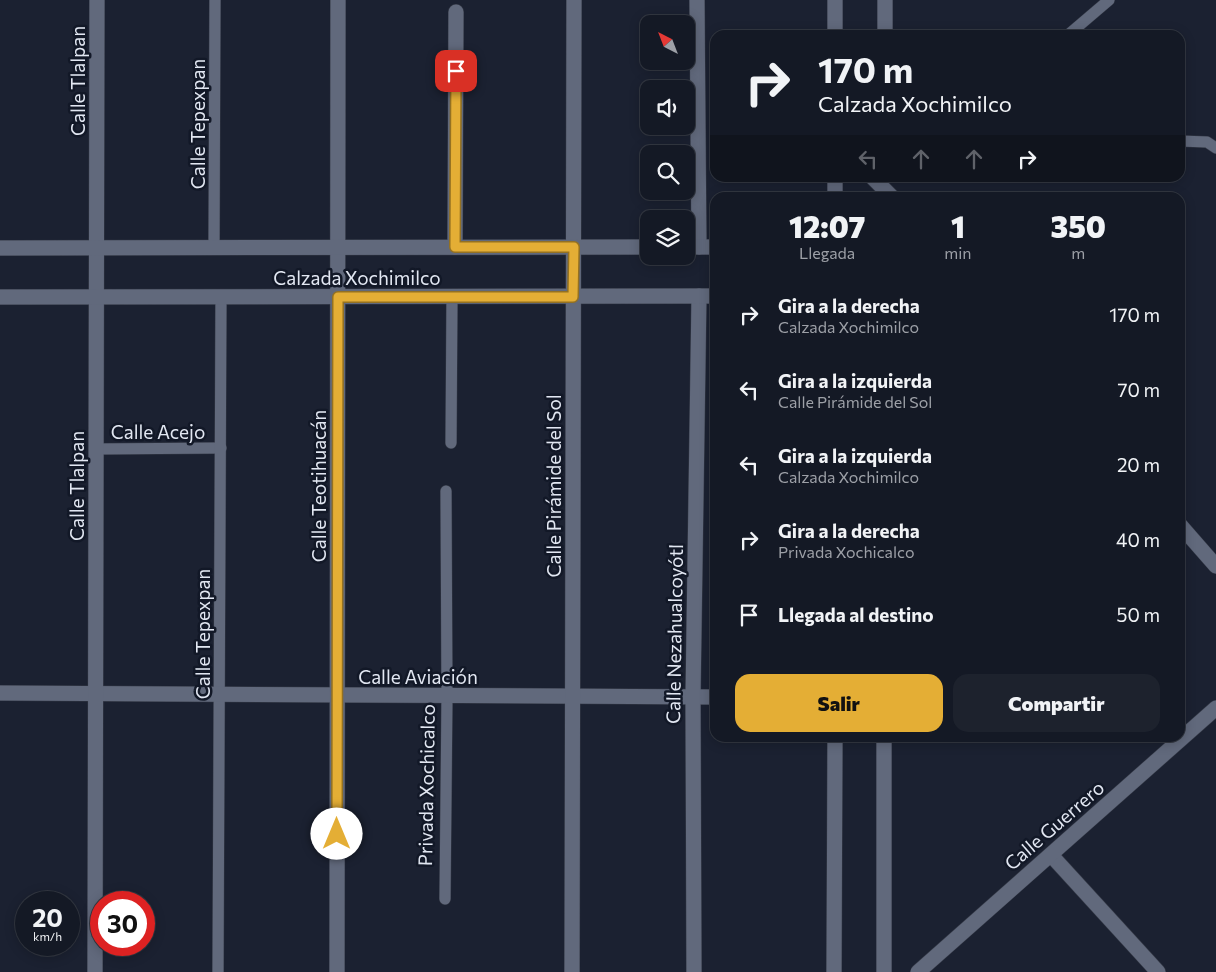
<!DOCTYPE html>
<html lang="es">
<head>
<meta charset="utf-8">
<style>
  :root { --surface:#141925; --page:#1d222d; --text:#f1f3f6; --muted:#9da0a7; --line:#333842; --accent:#e4ae35 }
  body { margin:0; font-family:Commissioner,sans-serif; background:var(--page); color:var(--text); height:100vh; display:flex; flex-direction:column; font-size:19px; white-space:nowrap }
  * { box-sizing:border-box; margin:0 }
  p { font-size:16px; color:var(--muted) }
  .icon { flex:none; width:28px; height:28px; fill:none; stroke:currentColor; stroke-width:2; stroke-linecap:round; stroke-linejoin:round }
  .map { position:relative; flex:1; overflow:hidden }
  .drawer { position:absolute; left:710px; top:192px; width:475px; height:550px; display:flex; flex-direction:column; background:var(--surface); border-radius:15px; box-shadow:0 2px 12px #0003,0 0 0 1px var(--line) }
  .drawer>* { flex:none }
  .hud { position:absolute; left:710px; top:30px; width:475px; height:152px; border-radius:15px; box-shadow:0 2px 12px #0003,0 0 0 1px var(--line); background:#141925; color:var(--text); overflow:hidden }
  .needle { width:32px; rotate:318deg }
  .buttons { position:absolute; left:640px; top:15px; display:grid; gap:10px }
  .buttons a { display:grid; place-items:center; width:55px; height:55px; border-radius:10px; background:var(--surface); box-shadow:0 2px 12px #0003,0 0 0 1px var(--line); font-size:25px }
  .speed { position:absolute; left:15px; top:891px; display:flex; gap:10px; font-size:25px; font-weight:700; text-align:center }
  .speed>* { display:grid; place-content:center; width:65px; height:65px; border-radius:50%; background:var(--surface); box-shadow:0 2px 12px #0003,0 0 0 1px var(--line); line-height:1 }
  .speed small { font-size:12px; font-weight:400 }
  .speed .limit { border:8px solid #d22; background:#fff; color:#111 }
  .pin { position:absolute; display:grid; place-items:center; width:42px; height:42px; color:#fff; margin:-21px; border-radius:10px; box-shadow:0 2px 8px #0006 }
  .me { position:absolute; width:55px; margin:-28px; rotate:0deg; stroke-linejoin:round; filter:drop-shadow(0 0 4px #0008) }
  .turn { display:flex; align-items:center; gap:18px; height:105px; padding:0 25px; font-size:22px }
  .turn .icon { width:65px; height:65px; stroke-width:2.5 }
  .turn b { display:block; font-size:35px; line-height:42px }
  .lanes { display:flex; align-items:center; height:48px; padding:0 25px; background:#0003; justify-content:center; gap:25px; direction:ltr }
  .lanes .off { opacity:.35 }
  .eta { display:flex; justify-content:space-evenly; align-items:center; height:85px; text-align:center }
  .eta b { font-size:30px; font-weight:800; line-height:35px }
  .primary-button { display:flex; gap:10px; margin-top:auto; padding:10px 25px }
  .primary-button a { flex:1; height:58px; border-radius:15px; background:var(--accent); color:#111; font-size:20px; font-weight:800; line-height:58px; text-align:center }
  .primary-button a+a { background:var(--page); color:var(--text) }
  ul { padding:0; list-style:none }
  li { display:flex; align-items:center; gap:15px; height:75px; padding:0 25px }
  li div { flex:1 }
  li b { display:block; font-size:19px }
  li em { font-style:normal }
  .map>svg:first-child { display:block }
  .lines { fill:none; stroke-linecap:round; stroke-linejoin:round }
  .lane-casing { stroke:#363b48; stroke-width:12 }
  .street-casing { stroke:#363b48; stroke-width:16 }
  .secondary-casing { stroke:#363b48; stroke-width:16 }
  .lane { stroke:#61697c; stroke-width:11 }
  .street { stroke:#61697c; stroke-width:15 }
  .secondary { stroke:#61697c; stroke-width:15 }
  .route-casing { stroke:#947122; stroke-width:12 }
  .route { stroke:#e4ae35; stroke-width:9 }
  .labels { text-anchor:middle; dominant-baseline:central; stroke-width:5; stroke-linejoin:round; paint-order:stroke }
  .street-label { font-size:19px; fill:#e2e7f2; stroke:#121827 }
</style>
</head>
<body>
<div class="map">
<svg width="1216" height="972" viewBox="0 0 1216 972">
  <rect width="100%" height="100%" fill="#1b2131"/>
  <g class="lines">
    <defs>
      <g id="lane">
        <path d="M1068,35L1109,0"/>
        <path d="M1180,141L1207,142L1216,148"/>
        <path d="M214,248L215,0"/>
        <path d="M451,443L452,297"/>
        <path d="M96,449L221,448"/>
        <path d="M445,899L447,696L446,491"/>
        <path d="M218,972L221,297"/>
      </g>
      <g id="street">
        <path d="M697,0L699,247"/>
        <path d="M455,247L456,12"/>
        <path d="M0,693L715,697"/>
        <path d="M1051,855L1158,972"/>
        <path d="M95,972L97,0"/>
        <path d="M337,972L338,0"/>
        <path d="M572,972L574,0"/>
        <path d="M694,972L693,697L699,296"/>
        <path d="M918,972L1216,708"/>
      </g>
      <g id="secondary">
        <path d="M885,0V35"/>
        <path d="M835,35V0"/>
        <path d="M873,178L893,198"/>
        <path d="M835,198V178"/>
        <path d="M686,247H715"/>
        <path d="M0,248L649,247"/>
        <path d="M0,297L715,296"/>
        <path d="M1180,525L1216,566"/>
        <path d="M884,738V972"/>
        <path d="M834,972L835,738"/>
      </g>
    </defs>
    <use href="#lane" class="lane-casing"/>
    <use href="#street" class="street-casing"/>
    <use href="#secondary" class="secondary-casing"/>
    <use href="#lane" class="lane"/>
    <use href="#street" class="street"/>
    <use href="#secondary" class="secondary"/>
  </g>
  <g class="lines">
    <defs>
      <path id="route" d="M337,834L338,297H573L574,247H455L456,71"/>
    </defs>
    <use href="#route" class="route-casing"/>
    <use href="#route" class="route"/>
  </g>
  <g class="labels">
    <g class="street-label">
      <text transform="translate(77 81) rotate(-90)">Calle Tlalpan</text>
      <text transform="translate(197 124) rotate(-90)">Calle Tepexpan</text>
      <text x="357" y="277">Calzada Xochimilco</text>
      <text x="158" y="431">Calle Acejo</text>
      <text transform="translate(76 486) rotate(-90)">Calle Tlalpan</text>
      <text transform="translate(318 486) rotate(-90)">Calle Teotihuacán</text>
      <text transform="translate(553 486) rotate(-90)">Calle Pirámide del Sol</text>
      <text transform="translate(202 634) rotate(-90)">Calle Tepexpan</text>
      <text transform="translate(674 634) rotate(-89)">Calle Nezahualcoyótl</text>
      <text x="418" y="676">Calle Aviación</text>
      <text transform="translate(426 785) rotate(-89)">Privada Xochicalco</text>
      <text transform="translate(1054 825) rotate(-41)">Calle Guerrero</text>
    </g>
  </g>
</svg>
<div class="buttons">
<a><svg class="needle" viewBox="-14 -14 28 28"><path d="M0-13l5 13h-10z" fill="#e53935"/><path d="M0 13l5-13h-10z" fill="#9da0a7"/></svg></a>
<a><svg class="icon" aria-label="sound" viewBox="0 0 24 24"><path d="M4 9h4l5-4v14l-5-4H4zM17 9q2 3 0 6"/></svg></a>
<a><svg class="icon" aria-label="search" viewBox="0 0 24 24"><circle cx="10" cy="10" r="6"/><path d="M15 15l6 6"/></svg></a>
<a><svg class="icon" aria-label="layers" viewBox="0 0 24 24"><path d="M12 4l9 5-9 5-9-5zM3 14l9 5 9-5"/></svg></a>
</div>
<div class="speed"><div>20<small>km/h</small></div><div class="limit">30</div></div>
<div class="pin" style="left:456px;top:71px;background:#d93025"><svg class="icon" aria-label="arrive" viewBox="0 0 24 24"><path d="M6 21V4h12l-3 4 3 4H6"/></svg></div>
<svg class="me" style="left:337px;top:834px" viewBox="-20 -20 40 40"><circle r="19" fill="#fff"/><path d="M0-13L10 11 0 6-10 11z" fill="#e4ae35"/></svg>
<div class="hud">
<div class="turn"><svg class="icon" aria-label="right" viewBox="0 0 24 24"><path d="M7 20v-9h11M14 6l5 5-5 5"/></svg><div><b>170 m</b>Calzada Xochimilco</div></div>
<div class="lanes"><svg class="icon off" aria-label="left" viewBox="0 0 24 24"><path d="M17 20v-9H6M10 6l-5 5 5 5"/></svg><svg class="icon off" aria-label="ahead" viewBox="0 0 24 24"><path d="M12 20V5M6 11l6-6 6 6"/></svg><svg class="icon off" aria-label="ahead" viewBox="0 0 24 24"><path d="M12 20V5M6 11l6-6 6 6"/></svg><svg class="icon" aria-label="right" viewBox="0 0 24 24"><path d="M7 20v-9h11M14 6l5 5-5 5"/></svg></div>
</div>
<section class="drawer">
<div class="eta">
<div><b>12:07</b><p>Llegada</p></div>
<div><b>1</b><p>min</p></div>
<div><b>350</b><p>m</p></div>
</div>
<ul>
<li><svg class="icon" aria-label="right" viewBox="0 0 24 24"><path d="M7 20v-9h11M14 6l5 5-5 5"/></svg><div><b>Gira a la derecha</b><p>Calzada Xochimilco</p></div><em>170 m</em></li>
<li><svg class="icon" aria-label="left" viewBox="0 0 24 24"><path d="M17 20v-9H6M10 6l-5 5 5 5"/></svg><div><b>Gira a la izquierda</b><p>Calle Pirámide del Sol</p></div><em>70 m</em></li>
<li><svg class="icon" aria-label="left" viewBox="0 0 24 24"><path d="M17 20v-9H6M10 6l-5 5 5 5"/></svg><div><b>Gira a la izquierda</b><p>Calzada Xochimilco</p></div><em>20 m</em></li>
<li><svg class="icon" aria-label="right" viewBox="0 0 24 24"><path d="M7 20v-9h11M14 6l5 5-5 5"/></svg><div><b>Gira a la derecha</b><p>Privada Xochicalco</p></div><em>40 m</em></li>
<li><svg class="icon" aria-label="arrive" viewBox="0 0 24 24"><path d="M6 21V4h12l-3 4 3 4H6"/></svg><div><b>Llegada al destino</b></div><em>50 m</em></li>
</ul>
<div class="primary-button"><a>Salir</a><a>Compartir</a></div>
</section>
</div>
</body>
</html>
